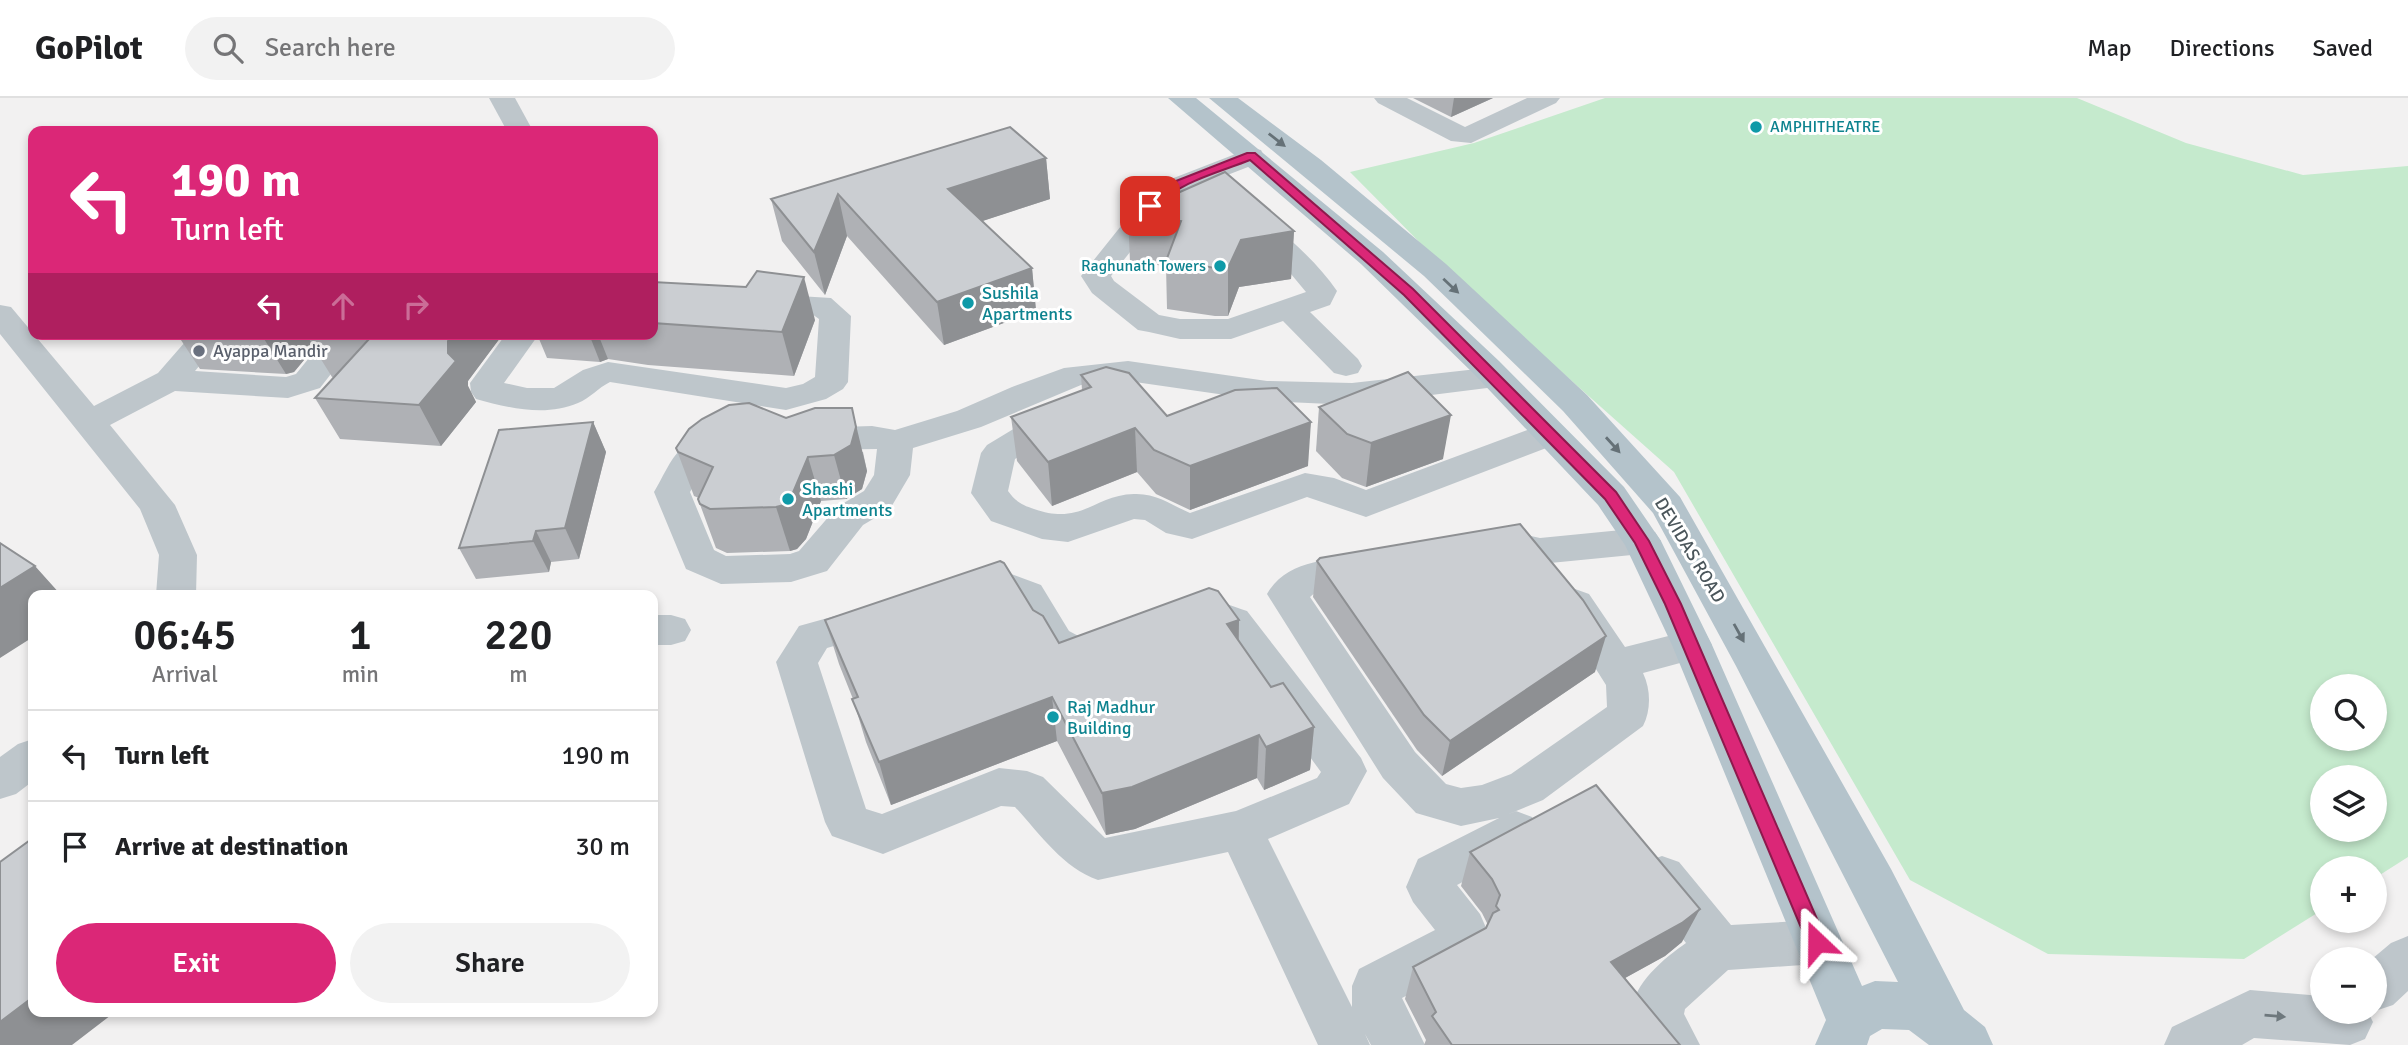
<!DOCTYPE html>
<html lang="en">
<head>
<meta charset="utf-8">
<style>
  :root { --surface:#fff; --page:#f2f2f2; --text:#202124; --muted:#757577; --line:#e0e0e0; --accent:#db2777 }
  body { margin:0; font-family:Signika,sans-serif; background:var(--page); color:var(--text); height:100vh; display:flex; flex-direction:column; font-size:26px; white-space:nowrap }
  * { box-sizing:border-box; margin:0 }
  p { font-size:23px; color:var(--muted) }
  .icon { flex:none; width:38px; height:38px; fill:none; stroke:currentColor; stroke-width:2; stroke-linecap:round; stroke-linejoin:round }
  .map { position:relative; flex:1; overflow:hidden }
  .drawer { position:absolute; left:28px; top:492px; width:630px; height:427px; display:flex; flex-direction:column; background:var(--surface); border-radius:14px; box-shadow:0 4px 10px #0003 }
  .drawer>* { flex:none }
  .guide { position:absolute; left:28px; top:28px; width:630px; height:214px; border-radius:14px; box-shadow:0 4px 10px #0003; background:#db2777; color:#fff; overflow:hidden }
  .tools { position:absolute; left:2310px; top:576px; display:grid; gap:14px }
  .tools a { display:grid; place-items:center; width:77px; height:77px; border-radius:50%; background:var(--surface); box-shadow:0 4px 10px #0003; font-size:35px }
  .pin { position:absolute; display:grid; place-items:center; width:60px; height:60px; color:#fff; margin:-30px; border-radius:14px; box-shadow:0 4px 10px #0006 }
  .me { position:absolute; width:77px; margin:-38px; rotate:337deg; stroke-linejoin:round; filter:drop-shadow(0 0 5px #0008) }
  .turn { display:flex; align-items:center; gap:24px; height:147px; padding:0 28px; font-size:32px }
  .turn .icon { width:91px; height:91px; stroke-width:2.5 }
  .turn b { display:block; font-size:49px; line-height:60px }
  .lanes { display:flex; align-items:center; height:66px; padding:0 28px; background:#0003; justify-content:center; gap:35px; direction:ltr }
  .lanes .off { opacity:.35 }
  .eta { display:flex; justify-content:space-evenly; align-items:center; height:119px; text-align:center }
  .eta b { font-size:42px; font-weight:600; line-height:49px }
  .button { display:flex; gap:14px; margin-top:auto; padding:14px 28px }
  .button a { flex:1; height:80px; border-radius:42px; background:var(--accent); color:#fff; font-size:28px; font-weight:600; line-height:80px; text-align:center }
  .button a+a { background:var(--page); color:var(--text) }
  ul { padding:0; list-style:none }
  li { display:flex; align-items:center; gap:21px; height:91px; padding:0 28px; border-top:2px solid var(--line) }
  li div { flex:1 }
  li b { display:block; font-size:26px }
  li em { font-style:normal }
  header { display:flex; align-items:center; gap:42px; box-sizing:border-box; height:98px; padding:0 35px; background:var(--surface); border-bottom:2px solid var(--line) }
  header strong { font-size:33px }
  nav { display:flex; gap:38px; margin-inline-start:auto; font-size:24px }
  .search { width:490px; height:63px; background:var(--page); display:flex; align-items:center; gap:18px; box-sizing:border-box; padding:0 24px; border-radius:38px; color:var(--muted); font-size:26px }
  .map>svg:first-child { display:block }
  .green { fill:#c5eacd; fill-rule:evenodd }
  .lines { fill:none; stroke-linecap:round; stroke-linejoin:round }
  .minor { fill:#bec6cb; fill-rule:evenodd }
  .major { fill:#b4c3cb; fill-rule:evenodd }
  .wall { fill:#afb1b5 }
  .shaded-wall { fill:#8e9093 }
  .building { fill:#cbced2; stroke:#8e9093; stroke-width:2 }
  .oneway { fill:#657177 }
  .oneway2 { fill:#6e787d }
  .route { fill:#db2777; stroke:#8e194d; stroke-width:2 }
  .culture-dot { fill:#0f9aa8; stroke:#fff; stroke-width:2.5 }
  .worship-dot { fill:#6b7280; stroke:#fff; stroke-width:2.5 }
  .labels { text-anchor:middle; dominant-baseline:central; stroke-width:6; stroke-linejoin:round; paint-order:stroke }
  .far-culture-label { font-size:16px; fill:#0d838f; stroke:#fff; text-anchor:start }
  .culture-label { font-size:18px; fill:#0d838f; stroke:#fff; text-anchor:start }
  .worship-label { font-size:18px; fill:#5b616d; stroke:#fff; text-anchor:start }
  .street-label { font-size:18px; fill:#4b565b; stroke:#fff }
</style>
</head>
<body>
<header>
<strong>GoPilot</strong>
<div class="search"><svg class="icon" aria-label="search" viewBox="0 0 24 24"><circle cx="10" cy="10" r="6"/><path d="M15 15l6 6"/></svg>Search here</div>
<nav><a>Map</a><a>Directions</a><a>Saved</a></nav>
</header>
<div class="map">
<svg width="2408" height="947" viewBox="0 0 2408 947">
  <rect width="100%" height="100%" fill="#f2f1f1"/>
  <path class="green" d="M1605,0H2077L2186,45L2303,77L2408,68V759L2375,780V770H2322V812L2244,861L2048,856L1910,782L1674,374L1446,171L1350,74L1474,45ZM2322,588H2375V640H2322ZM2322,679H2375V732H2322Z"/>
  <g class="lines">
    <g class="minor">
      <path d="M489,0H515L533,33H507Z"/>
      <path d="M1374,0H1407L1465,29L1527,0H1560L1556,5L1471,45L1451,43L1378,5Z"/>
      <path d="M1251,50L1261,52L1264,58L1261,64L1217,81C1257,116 1307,149 1337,193L1330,207L1310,214L1358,261L1362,268L1358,275L1346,278L1334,275L1283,223L1231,241H1180L1149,234L1138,232L1092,195L1081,178L1153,88ZM1194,90L1291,176L1306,194L1228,221H1180L1159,217L1114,183L1111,178L1173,100Z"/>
      <path d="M653,189L831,200L851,218L848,284L843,291L826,301L786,312L610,284C598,290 590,300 578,305C546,319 508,310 476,301L471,294L470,285L506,236H539L504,285L527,290H554L583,272L608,264L786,290L803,286L815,279L819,221L812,216L653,207Z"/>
      <path d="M0,207L11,209L94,308L158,275L192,236H226L195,273L286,279L296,276L326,239L324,236H356L359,240L320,290L288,300L175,293L110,327L175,407L197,457L196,497H156L159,457L140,411L0,236Z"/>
      <path d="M1128,263L1267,283L1352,285L1495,269L1507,272L1512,279L1507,286L1495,289L1352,307L1267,303L1128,283L1081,287L981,329L913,350L910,377L890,411L863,427L827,473L791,484L721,486L686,471L654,394C662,381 670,361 681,351C696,339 720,329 738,334L743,342L738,350L706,368L690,394L714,452L726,458L790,456L799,453L837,409L864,393L874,377L877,351L809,352L797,349L792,341L797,333L809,330L872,328L895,332L957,313L1012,289L1064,270Z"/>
      <path d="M1060,307L1072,310L1077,318L1072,326L1015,361L1008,393C1016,404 1022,407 1034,411C1082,428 1094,397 1134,396C1157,395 1171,407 1190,415L1305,375L1334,380L1366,392L1538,328L1550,325L1562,328L1567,336L1562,344L1366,419L1307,399L1192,441L1166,435L1145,422L1134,421L1068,444L1042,441L991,423L971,395L981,355L987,347L1048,310Z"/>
      <path d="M1642,430L1655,434L1661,443L1655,452L1642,456L1540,466L1513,460L1491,463L1478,459L1472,450L1478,441L1513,434L1540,440Z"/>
      <path d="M1366,456L1380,460L1385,470L1380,480L1318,492L1310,499L1415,654L1446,686L1461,690L1482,687L1511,676L1607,609L1606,587L1555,506L1561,496L1575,491L1589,496L1625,549L1692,532L1706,536L1712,547L1706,558L1643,575C1651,592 1651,612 1643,628L1543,702L1504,718L1516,713L1532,719L1539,733L1532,747L1457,787L1480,816L1487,832L1475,861L1402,900L1425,947H1371L1365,936L1370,947H1318L1228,754L1098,782C1063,770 1040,736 1015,709L1001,708L883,756L832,738L825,724L776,564L799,528L878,506L892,511L898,521L892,531L827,550L818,565L866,711L882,716L999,670L1027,673L1043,679L1105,740L1236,713L1317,680L1321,674L1219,535C1205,530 1194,533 1180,528L1174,518C1191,488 1222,505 1247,513L1361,660L1367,673L1349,706L1268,741L1352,909V888L1359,871L1435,832L1413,804L1406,789L1418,761L1499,720L1461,728L1416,715L1383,680L1267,496C1287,461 1331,462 1366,456Z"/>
      <path d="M1003,473L1041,487L1069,533L1084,541L1090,552L1084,563L1070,567L1041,555L1013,507L1001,502L973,509L959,505L953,495L959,485Z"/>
      <path d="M653,517H671L685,521L691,532L685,543L671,547H653Z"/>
      <path d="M33,641V683L16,696L0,701V659L18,646Z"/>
      <path d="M1662,758L1679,764L1731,827L1817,822L1834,828L1841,844L1834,860L1817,866L1728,872L1685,911L1684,916L1700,947H1645C1641,940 1635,931 1633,922C1626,891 1663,861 1686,845L1645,794L1638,779L1645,764Z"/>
      <path d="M2408,838V893L2393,907L2375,913V861H2372L2391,845Z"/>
      <path d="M2250,892L2322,898V914H2368L2373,924L2365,941L2350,947L2254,940L2242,947H2164L2172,929Z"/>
    </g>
    <path class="major" d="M1168,0H1196L1383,154L1499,263L1624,389L1661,443L1712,547L1862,888L1875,883L1898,884L1736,568L1653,415L1563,313L1424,178L1209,0H1238L1321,62L1446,166L1587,297L1680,399L1891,771L1964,912L1985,929L1993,947H1929L1909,932L1882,931L1870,938L1867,947H1815L1826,922L1672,547L1625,447L1598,407L1475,277L1361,166Z"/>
  </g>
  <g class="wall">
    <path d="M1413,0H1493L1451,19Z"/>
    <path d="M1046,60L1050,101L982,123L1032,170L1036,213L944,247L847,138L825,197L782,143L771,101Z"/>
    <path d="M1128,117L1294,133L1291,181L1239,189L1228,218H1215L1167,211L1166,168L1130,164Z"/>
    <path d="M653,178H654L656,185L815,222L794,278L648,267L608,261L600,264L547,260L537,236H653Z"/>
    <path d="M177,236H503L468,283V288L476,304L441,348L340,341L315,300L334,280L332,279L314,250L294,274L286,276L200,271Z"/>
    <path d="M1081,277L1167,318L1308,368L1190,412L1156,396L1137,374L1052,408L1017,363L1011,319L1082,292Z"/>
    <path d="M1319,309L1443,361L1366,389L1342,380L1316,353Z"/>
    <path d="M593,324L606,354L579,461L551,464L549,474L476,481L459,450Z"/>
    <path d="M676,350L863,354L867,373L862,391L846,401L821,403L806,441L797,451L790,453L727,455L716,450L698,401L699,400L694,398Z"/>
    <path d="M1317,463L1595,574L1442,678L1417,652L1313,499Z"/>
    <path d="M1033,512L1059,545L1239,522V544L1271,589L1314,629L1310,672L1264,692L1257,680L1135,731L1106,737L1057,643L891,707L866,644L853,601L839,566L825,522Z"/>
    <path d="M1470,754L1682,844L1665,858L1625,880L1680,947H1424L1426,942L1405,901L1413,869L1486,830L1488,827L1482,815L1461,788Z"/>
  </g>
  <g class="shaded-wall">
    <path d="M1454,0H1493L1451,19Z"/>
    <path d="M1046,60L1050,101L955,132L948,91Z"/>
    <path d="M838,96L847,138L825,197L814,154Z"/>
    <path d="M1294,133L1291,181L1239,189L1228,218V170L1241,142Z"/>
    <path d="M1032,170L1036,213L944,247L937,204Z"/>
    <path d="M804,179L815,222L794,278L782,234Z"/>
    <path d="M261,236H322L308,239L314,250L294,274L286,276Z"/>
    <path d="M453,236H503L468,283V288L476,304L441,348L419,307L448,243Z"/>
    <path d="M589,236H598L608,261L600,264Z"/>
    <path d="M852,310L867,373L862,391L846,401L834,357Z"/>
    <path d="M1451,317L1443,361L1366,389L1371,345Z"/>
    <path d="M593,324L606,354L579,461L565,430Z"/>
    <path d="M1311,324L1308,368L1190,412V368Z"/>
    <path d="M1135,330L1137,374L1052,408L1048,364Z"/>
    <path d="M808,359L821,403L806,441L797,451L790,453L776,409Z"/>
    <path d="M536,433L551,464L549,474L533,443Z"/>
    <path d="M35,468L61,497H33V539L0,560V490Z"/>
    <path d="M1239,522L1238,566L1227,526Z"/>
    <path d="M1606,538L1595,574L1442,678L1450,643Z"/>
    <path d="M1052,599L1057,643L891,707L879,664Z"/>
    <path d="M1314,629L1310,672L1264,692L1266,649Z"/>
    <path d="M1259,637L1257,680L1135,731L1106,737L1102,695Z"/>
    <path d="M1700,811L1682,844L1665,858L1596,896L1611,864Z"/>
    <path d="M33,899V914H115L72,947H0V924Z"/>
  </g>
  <g class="building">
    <path d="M1010,29L1046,60L948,91L1032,170L937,204L838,96L814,154L771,101Z"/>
    <path d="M1225,74L1294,133L1241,142L1228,170H1216L1166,163L1181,123L1128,117Z"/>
    <path d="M757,173L804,179L782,234L653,225V184L746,189Z"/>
    <path d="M310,236H453L448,243V255L456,263L419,307L315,300L370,240L308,239Z"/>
    <path d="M1106,269L1129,275L1167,318L1235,292L1277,290L1311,324L1190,368L1154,352L1135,330L1048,364L1011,319L1091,289L1081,277Z"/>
    <path d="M1408,274L1451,317L1371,345L1347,336L1319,309Z"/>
    <path d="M749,305L786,320L815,310H852L856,329L851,347L834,357L808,359L792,397L784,407L776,409L710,411L700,406L698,401L713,369L678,354L676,350L689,331L702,321L729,307Z"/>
    <path d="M593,324L565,430L536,433L533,443L459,450L499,332Z"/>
    <path d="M1520,426L1583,502L1606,538L1450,643L1424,617L1317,463L1320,460Z"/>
    <path d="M0,445L35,468L0,490Z"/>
    <path d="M1000,463L1004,465L1033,512L1043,518L1059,545L1209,490L1218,493L1239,522L1227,526L1271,589L1283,585L1314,629L1266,649L1259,637L1132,689L1102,695L1052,599L879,664L852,601L858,599L825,522Z"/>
    <path d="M1596,687L1700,811L1682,825L1611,864L1680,947H1452L1432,918L1436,914L1413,869L1486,830L1493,815L1499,812L1496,808L1500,797L1492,781L1470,754Z"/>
    <path d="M33,740V899L0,924V764Z"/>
  </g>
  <defs><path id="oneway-solid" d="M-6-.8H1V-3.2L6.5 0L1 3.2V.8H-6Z" transform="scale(1.75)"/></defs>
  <g class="oneway">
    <use href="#oneway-solid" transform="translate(1277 42) rotate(38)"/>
    <use href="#oneway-solid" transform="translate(1451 188) rotate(43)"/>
    <use href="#oneway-solid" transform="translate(1613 347) rotate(48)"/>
    <use href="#oneway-solid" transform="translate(1739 535) rotate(61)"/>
  </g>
  <use class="oneway2" href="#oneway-solid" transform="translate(2275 918) rotate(5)"/>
  <path class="route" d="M1247,55H1255L1413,191L1616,394L1649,443L1681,506L1827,844L1824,851L1817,853L1810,851L1665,506L1635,445L1605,401L1404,197L1250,62C1217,75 1178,84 1155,110L1145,108L1159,92L1171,85Z"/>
  <g class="culture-dot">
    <circle cx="1756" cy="29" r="7"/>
    <circle cx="1220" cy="168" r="7"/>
    <circle cx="968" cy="205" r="7"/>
    <circle cx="788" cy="401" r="7"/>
    <circle cx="1053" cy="619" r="7"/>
  </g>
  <circle class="worship-dot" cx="199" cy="253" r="7"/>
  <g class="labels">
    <g class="far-culture-label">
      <text x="1770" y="29">AMPHITHEATRE</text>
      <text x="1206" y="168" text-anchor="end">Raghunath Towers</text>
    </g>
    <g class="culture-label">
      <text x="982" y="195">Sushila<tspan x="982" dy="21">Apartments</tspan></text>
      <text x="802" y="391">Shashi<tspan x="802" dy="21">Apartments</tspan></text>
      <text x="1067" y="609">Raj Madhur<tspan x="1067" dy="21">Building</tspan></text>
    </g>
    <g class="worship-label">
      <text x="213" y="253">Ayappa Mandir</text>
    </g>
    <g class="street-label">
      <text transform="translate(1690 452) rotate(59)">DEVIDAS ROAD</text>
    </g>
  </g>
</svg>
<div class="tools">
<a><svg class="icon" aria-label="search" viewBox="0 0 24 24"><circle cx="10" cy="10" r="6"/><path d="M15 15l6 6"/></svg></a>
<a><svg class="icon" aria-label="layers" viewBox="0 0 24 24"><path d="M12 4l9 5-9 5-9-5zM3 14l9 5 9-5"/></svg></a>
<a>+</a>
<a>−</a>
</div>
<div class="pin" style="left:1150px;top:108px;background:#d93025"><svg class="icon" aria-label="arrive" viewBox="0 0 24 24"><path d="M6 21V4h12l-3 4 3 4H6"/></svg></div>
<svg class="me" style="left:1817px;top:844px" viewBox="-20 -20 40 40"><path d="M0-17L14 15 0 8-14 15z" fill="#db2777" stroke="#fff" stroke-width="4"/></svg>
<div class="guide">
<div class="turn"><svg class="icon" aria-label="left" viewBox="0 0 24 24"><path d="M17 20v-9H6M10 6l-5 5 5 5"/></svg><div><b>190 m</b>Turn left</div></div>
<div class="lanes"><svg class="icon" aria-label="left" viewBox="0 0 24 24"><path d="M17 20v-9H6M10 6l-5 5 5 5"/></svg><svg class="icon off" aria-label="ahead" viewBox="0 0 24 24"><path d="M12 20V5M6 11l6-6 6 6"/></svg><svg class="icon off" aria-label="right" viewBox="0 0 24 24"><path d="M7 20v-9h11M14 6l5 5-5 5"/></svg></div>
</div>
<section class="drawer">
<div class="eta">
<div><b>06:45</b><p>Arrival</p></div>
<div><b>1</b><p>min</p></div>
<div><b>220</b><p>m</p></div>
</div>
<ul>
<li><svg class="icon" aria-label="left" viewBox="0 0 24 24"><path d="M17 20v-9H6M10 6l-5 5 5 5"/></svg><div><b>Turn left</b></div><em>190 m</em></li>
<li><svg class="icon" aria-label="arrive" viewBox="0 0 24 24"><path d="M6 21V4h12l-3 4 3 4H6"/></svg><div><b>Arrive at destination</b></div><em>30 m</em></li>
</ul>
<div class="button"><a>Exit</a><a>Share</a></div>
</section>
</div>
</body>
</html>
